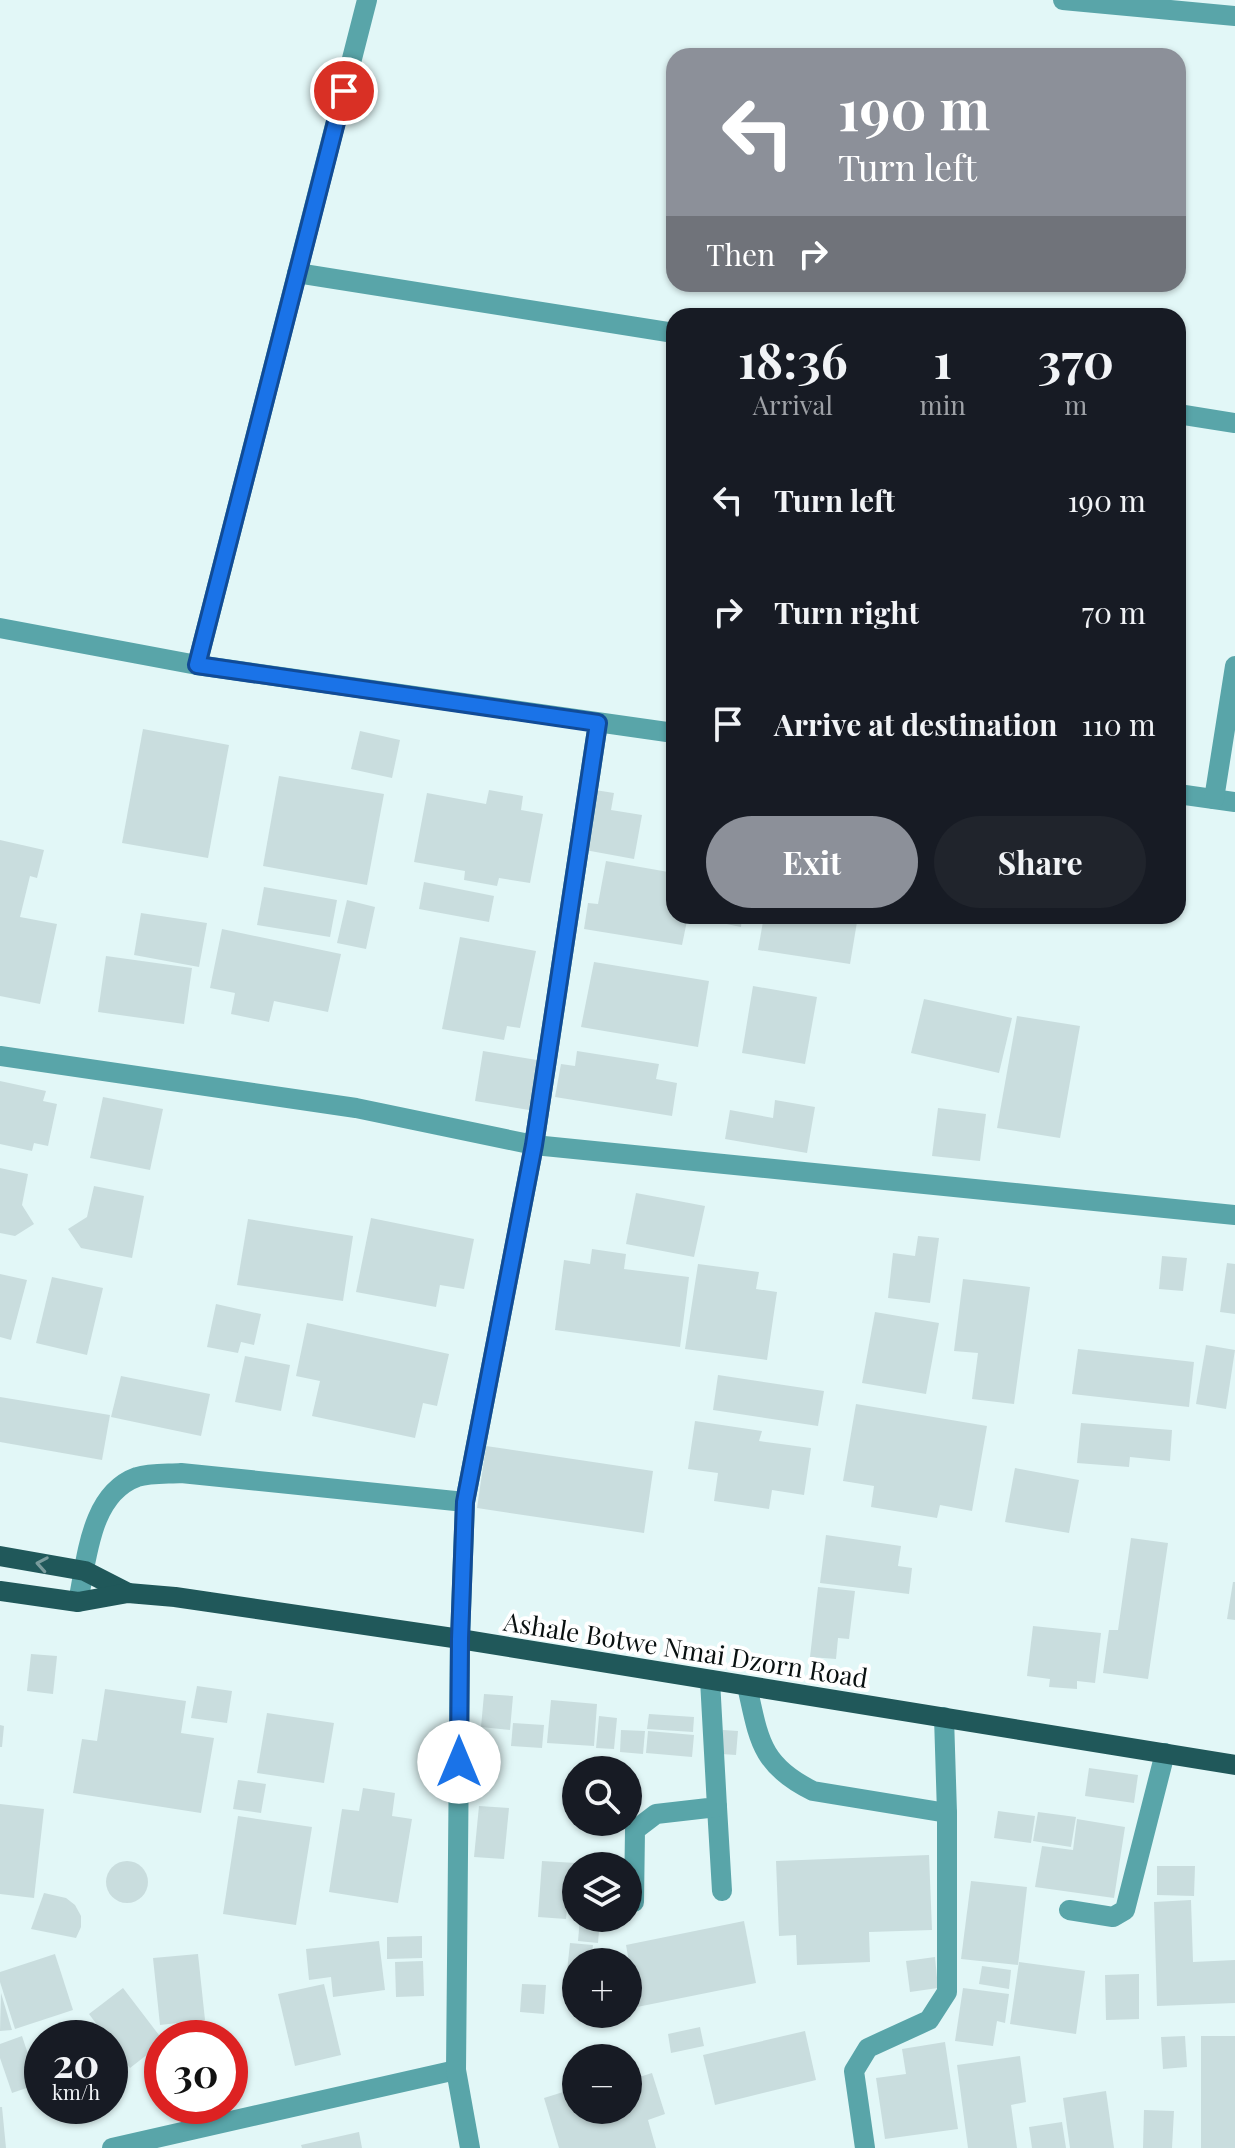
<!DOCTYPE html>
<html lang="en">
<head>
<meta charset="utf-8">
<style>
  :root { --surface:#171b24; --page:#20242c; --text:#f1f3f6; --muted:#9ea1a6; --accent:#8c9099 }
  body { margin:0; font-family:"Playfair Display",serif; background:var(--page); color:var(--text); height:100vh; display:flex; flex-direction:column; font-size:30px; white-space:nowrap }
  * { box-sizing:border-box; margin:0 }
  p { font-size:26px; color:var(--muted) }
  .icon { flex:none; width:44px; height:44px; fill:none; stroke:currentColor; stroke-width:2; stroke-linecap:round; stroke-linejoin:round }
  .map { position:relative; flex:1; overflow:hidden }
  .panel { position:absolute; left:666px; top:308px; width:520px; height:616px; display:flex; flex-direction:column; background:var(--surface); border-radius:24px; box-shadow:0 2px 6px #0004 }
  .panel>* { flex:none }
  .hud { position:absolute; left:666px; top:48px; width:520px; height:244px; border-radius:24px; box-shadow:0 2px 6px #0004; background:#8c9099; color:#fff; overflow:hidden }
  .buttons { position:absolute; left:562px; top:1756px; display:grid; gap:16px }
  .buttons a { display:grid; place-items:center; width:80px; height:80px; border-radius:50%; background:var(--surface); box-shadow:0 2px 6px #0004; font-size:40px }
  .speed { position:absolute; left:24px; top:2020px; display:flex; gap:16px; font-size:40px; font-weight:700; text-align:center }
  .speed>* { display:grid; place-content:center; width:104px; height:104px; border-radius:50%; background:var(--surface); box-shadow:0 2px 6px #0004; line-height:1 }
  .speed small { font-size:20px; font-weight:400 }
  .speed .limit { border:12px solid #d22; background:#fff; color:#111 }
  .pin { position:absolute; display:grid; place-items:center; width:68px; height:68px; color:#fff; margin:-34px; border:4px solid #fff; border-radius:50%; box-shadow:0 2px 8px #0007 }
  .me { position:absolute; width:88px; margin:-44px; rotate:0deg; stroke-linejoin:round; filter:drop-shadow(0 0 6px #0008) }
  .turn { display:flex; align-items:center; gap:28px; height:168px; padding:0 40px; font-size:36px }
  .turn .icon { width:104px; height:104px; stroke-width:2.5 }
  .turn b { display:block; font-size:56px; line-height:68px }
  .then { display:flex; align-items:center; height:76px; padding:0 40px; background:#0003; gap:16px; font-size:30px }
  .eta { display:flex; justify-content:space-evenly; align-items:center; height:136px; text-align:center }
  .eta b { font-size:48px; font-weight:700; line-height:56px }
  .button { display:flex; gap:16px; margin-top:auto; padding:16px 40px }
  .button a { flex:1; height:92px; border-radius:48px; background:var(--accent); color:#fff; font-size:32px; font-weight:700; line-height:92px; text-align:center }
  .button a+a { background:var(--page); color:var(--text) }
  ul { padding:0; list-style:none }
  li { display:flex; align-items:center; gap:24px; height:112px; padding:0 40px }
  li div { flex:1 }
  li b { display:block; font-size:30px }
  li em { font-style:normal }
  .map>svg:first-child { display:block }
  .building { fill:#c9ddde }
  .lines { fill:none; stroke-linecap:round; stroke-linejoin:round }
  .minor { stroke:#59a5a9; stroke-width:20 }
  .major { stroke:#20585a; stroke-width:20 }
  .oneway { stroke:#799b9c }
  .route-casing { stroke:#114b97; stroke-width:20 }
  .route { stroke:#1a73e8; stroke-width:14 }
  .labels { text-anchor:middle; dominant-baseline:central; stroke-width:8; stroke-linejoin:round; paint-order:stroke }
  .street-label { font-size:26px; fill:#091010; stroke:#fff }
</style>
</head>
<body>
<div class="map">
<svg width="1235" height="2148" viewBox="0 0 1235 2148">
  <rect width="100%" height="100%" fill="#e2f7f7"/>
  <g class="building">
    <path d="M143,729L229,745L208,858L122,843Z"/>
    <path d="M360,731L400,740L392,778L351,769Z"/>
    <path d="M279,776L384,794L367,885L263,866Z"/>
    <path d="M489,790L523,796L521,810L543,814L530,883L499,878L497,886L464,880L465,871L414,862L427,793L486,804Z"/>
    <path d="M595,790L614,793L611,810L642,815L634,859L585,850Z"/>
    <path d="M0,840L44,850L37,878L30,876L20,917L57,924L40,1004L0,996Z"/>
    <path d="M606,861L674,873V916H688L682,945L584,929L588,903L598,904Z"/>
    <path d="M424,882L494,896L489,922L419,909Z"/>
    <path d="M264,887L337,900L330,937L257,925Z"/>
    <path d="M347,900L375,907L366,949L337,943Z"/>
    <path d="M141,913L207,923L199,967L134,955Z"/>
    <path d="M688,916H742L741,927Z"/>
    <path d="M764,916H858L850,964L758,950Z"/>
    <path d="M222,929L341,954L328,1012L274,1001L269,1022L231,1014L235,993L210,988Z"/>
    <path d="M460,937L536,951L520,1028L507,1026L504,1040L442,1029Z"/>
    <path d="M106,956L192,968L184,1024L98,1012Z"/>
    <path d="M594,962L709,981L698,1047L581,1027Z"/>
    <path d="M753,986L817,997L805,1064L742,1053Z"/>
    <path d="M924,999L1012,1018L999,1073L911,1053Z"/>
    <path d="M1017,1016L1080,1026L1060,1138L997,1128Z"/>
    <path d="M483,1051L537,1060L529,1110L475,1101Z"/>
    <path d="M577,1051L659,1064L656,1079L677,1083L672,1116L555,1097L561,1064L575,1066Z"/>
    <path d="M0,1081L46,1091L43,1101L57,1104L48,1146L34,1143L32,1151L0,1144Z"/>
    <path d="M103,1097L163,1109L150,1170L90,1158Z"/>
    <path d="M775,1100L815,1107L807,1153L725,1139L730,1110L773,1118Z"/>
    <path d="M938,1108L986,1114L980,1161L932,1156Z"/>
    <path d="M0,1168L28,1174L22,1205L34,1224L15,1236L0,1233Z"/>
    <path d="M94,1186L144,1196L132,1258L81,1248L68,1229L87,1217Z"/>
    <path d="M636,1193L705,1206L694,1257L626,1244Z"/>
    <path d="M371,1218L474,1239L464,1289L440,1285L436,1307L356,1292Z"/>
    <path d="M248,1219L353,1236L343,1301L237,1285Z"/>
    <path d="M918,1236L939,1238L930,1303L888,1298L893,1253L915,1256Z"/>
    <path d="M592,1249L626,1254L624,1269L689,1277L680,1347L555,1330L564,1260L590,1264Z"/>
    <path d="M1162,1256L1187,1258L1183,1291L1159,1289Z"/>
    <path d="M1227,1263L1235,1264V1314L1220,1312Z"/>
    <path d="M698,1264L759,1272L756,1289L777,1292L767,1360L685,1349Z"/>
    <path d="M0,1274L27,1280L11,1340L0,1337Z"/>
    <path d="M52,1277L103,1288L87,1355L36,1343Z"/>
    <path d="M963,1279L1030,1287L1014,1404L972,1399L978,1353L954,1351Z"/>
    <path d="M216,1304L261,1314L254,1345L241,1342L238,1353L207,1347Z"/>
    <path d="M875,1312L939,1323L926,1394L862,1383Z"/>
    <path d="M307,1323L449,1354L437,1406L423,1403L415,1438L312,1416L320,1381L296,1376Z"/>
    <path d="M1206,1345L1235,1350L1226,1409L1196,1404Z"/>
    <path d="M1078,1349L1194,1362L1189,1407L1072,1394Z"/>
    <path d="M245,1356L290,1365L281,1411L235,1402Z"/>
    <path d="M718,1375L824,1391L818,1426L713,1410Z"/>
    <path d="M121,1376L210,1394L201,1436L111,1417Z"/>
    <path d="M0,1397L110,1415L102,1460L0,1442Z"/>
    <path d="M856,1404L987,1426L972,1511L940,1505L937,1518L871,1507L874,1486L843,1481Z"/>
    <path d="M695,1421L762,1431L759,1441L811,1448L804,1495L772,1490L769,1509L714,1501L718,1473L688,1469Z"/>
    <path d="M1081,1423L1172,1430L1170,1461L1130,1457L1129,1467L1077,1463Z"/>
    <path d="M486,1446L653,1471L644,1533L477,1508Z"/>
    <path d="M1015,1468L1079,1480L1069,1533L1005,1522Z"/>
    <path d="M826,1535L901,1546L898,1566L912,1568L909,1594L820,1583Z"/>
    <path d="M1131,1538L1168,1543L1148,1679L1103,1673L1109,1630H1118Z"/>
    <path d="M1233,1582H1235V1620L1227,1619Z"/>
    <path d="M818,1587L855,1591L849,1639L838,1638L836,1659L810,1657Z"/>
    <path d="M1033,1626L1101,1633L1095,1683L1077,1681V1689L1049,1687L1050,1679L1027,1676Z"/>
    <path d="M31,1654L57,1656L53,1694L27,1691Z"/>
    <path d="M197,1686L232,1691L227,1723L191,1718Z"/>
    <path d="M105,1689L186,1701L181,1733L214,1738L201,1813L73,1793L82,1739L97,1741Z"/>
    <path d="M484,1694L513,1696L510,1730L481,1727Z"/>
    <path d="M551,1700L597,1704L594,1746L547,1743Z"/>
    <path d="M267,1713L334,1723L324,1783L257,1773Z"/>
    <path d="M649,1714L694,1717L693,1732L647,1729Z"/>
    <path d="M599,1716L617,1718L614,1749L596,1748Z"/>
    <path d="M513,1723L544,1725L542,1748L511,1746Z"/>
    <path d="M0,1725L4,1726L2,1747H0Z"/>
    <path d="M621,1730L645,1731L643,1754L620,1752Z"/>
    <path d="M723,1730L738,1731L736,1755L721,1754Z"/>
    <path d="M648,1731L694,1735L692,1757L646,1753Z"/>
    <path d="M1089,1768L1138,1775L1134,1803L1085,1796Z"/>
    <path d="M238,1780L266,1784L261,1813L233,1809Z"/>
    <path d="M363,1788L395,1793L392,1816L412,1819L398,1903L329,1892L342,1809L359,1811Z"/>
    <path d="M0,1804L44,1809L34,1898L0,1894Z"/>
    <path d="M479,1806L509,1808L504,1859L474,1857Z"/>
    <path d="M998,1811L1035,1816L1031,1843L994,1838Z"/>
    <path d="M1038,1812L1076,1817L1071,1847L1033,1841Z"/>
    <path d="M238,1816L312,1827L296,1925L223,1914Z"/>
    <path d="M1077,1819L1125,1827L1114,1898L1035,1887L1042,1846L1073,1850Z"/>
    <path d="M929,1855L932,1930L869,1932L870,1962L797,1965L796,1935L779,1936L776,1861Z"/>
    <circle cx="127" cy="1882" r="21"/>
    <path d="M542,1861L576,1863V1899H568L566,1919L538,1917Z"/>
    <path d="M1157,1866H1195L1194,1896L1157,1895Z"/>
    <path d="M971,1881L1027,1887L1018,1965L961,1959Z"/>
    <path d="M44,1893L66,1898L75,1905L81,1916V1927L76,1938L31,1929Z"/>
    <path d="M1191,1900L1193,1962L1235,1960V2003L1157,2006L1154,1902Z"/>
    <path d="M580,1918L600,1919L598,1943L578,1941Z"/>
    <path d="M744,1921L756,1983L637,2007L626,1945Z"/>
    <path d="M422,1936V1958L387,1959V1937Z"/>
    <path d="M379,1941L385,1990L333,1997L331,1977L309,1980L306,1949Z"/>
    <path d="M570,1943L593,1945L591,1962H576V1972L567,1971Z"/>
    <path d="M55,1954L73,2010L15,2029L0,1982V1972Z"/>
    <path d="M198,1954L205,2020L160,2025L153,1958Z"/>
    <path d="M935,1957L938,1988L910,1992L906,1961Z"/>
    <path d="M423,1961L424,1996L396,1997L395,1962Z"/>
    <path d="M1019,1962L1085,1971L1076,2034L1010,2024Z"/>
    <path d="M982,1966L1011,1970L1009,1989L979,1984Z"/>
    <path d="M1139,1974V2019L1106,2020L1105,1975Z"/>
    <path d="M324,1984L341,2055L295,2066L278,1994Z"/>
    <path d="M522,1984L546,1985L544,2014L520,2012Z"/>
    <path d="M123,1988L162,2039V2043L130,2068L110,2042V2038H107L89,2014Z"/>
    <path d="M963,1988L1009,1994L1005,2023L997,2021L993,2046L955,2041Z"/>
    <path d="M1,1993L12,2030L0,2031Z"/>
    <path d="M700,2027L704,2046L671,2053L668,2034Z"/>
    <path d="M805,2031L816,2080L715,2105L703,2055Z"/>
    <path d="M22,2036L38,2084L12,2093L0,2058V2044Z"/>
    <path d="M1185,2036L1187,2067L1163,2069L1161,2037Z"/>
    <rect x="1201" y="2036" width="34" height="112"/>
    <path d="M945,2042L958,2129L885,2139L876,2078L906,2074L902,2049Z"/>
    <path d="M629,2054L636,2078L652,2073L665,2114L648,2120L656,2148H559L544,2098L576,2088V2110H628Z"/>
    <path d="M1020,2056L1026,2102L1011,2105L1017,2148H968L957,2065Z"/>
    <path d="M1106,2091L1114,2148H1070L1063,2098Z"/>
    <path d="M0,2107H2L6,2148H0Z"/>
    <path d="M1144,2110L1174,2111L1172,2148H1143Z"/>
    <path d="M1062,2122L1066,2148H1032L1029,2127Z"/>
    <path d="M359,2132L362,2148H302L301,2145Z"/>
  </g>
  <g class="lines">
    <g class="minor">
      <path d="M1063,0L1235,16"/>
      <path d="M297,273L674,333"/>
      <path d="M1178,414L1235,423"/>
      <path d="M0,628L197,665L674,733"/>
      <path d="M197,665L367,0"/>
      <path d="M1178,794L1235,802"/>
      <path d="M1214,799L1235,666"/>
      <path d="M0,1056L356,1108L534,1145L1235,1215"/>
      <path d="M78,1602C87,1559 90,1494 137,1477C150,1473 168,1474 181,1473L465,1502"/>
      <path d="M747,1686C759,1739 760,1765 813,1791L947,1813"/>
      <path d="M717,1807L722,1891"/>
      <path d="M634,1902L635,1830L656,1814L717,1807L710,1680"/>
      <path d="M1069,1910L1113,1917L1125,1910L1165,1753"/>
      <path d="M112,2148L456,2070"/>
      <path d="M470,2148L456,2070L460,1639L465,1502L534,1145L598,723"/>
      <path d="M865,2148L854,2071L868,2048L929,2020L947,1992V1813L944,1717"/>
    </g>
    <g class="major">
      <path d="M0,1556L85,1571L128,1593"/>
      <path d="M0,1591L78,1602L128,1593L175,1597L460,1639L1235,1765"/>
    </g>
  </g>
  <defs><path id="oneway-chevron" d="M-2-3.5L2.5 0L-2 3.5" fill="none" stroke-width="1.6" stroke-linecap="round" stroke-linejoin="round" transform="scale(2)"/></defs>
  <use class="oneway" href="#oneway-chevron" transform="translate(42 1564) rotate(-170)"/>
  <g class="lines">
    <defs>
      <path id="route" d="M344,91L197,665L598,723L534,1145L465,1502L460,1639L459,1762"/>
    </defs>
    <use href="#route" class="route-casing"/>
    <use href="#route" class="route"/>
  </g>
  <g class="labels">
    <g class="street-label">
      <text transform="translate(686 1649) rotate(9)">Ashale Botwe Nmai Dzorn Road</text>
    </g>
  </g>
</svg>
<div class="buttons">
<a><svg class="icon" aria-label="search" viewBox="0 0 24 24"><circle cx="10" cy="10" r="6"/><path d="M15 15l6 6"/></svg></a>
<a><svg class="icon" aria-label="layers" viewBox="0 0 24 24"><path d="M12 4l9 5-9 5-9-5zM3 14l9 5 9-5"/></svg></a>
<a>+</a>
<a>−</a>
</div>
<div class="speed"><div>20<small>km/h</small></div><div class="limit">30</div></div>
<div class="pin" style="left:344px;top:91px;background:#d93025"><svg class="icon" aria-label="arrive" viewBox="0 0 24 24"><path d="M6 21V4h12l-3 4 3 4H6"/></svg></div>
<svg class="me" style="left:459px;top:1762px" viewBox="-20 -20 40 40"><circle r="19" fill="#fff"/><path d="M0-13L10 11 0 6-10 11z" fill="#1a73e8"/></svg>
<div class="hud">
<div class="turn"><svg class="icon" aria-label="left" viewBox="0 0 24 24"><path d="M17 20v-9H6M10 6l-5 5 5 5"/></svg><div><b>190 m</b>Turn left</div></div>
<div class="then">Then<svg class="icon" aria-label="right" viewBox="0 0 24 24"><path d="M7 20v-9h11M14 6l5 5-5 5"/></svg></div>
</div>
<section class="panel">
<div class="eta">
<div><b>18:36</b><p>Arrival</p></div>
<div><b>1</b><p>min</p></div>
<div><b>370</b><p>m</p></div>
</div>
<ul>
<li><svg class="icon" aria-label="left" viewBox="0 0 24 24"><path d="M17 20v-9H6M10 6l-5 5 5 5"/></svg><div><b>Turn left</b></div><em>190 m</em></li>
<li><svg class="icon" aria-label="right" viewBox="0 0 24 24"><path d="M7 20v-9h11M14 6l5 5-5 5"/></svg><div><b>Turn right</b></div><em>70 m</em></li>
<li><svg class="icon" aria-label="arrive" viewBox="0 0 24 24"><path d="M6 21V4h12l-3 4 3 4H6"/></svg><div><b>Arrive at destination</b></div><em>110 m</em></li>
</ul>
<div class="button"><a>Exit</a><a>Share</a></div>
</section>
</div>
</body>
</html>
